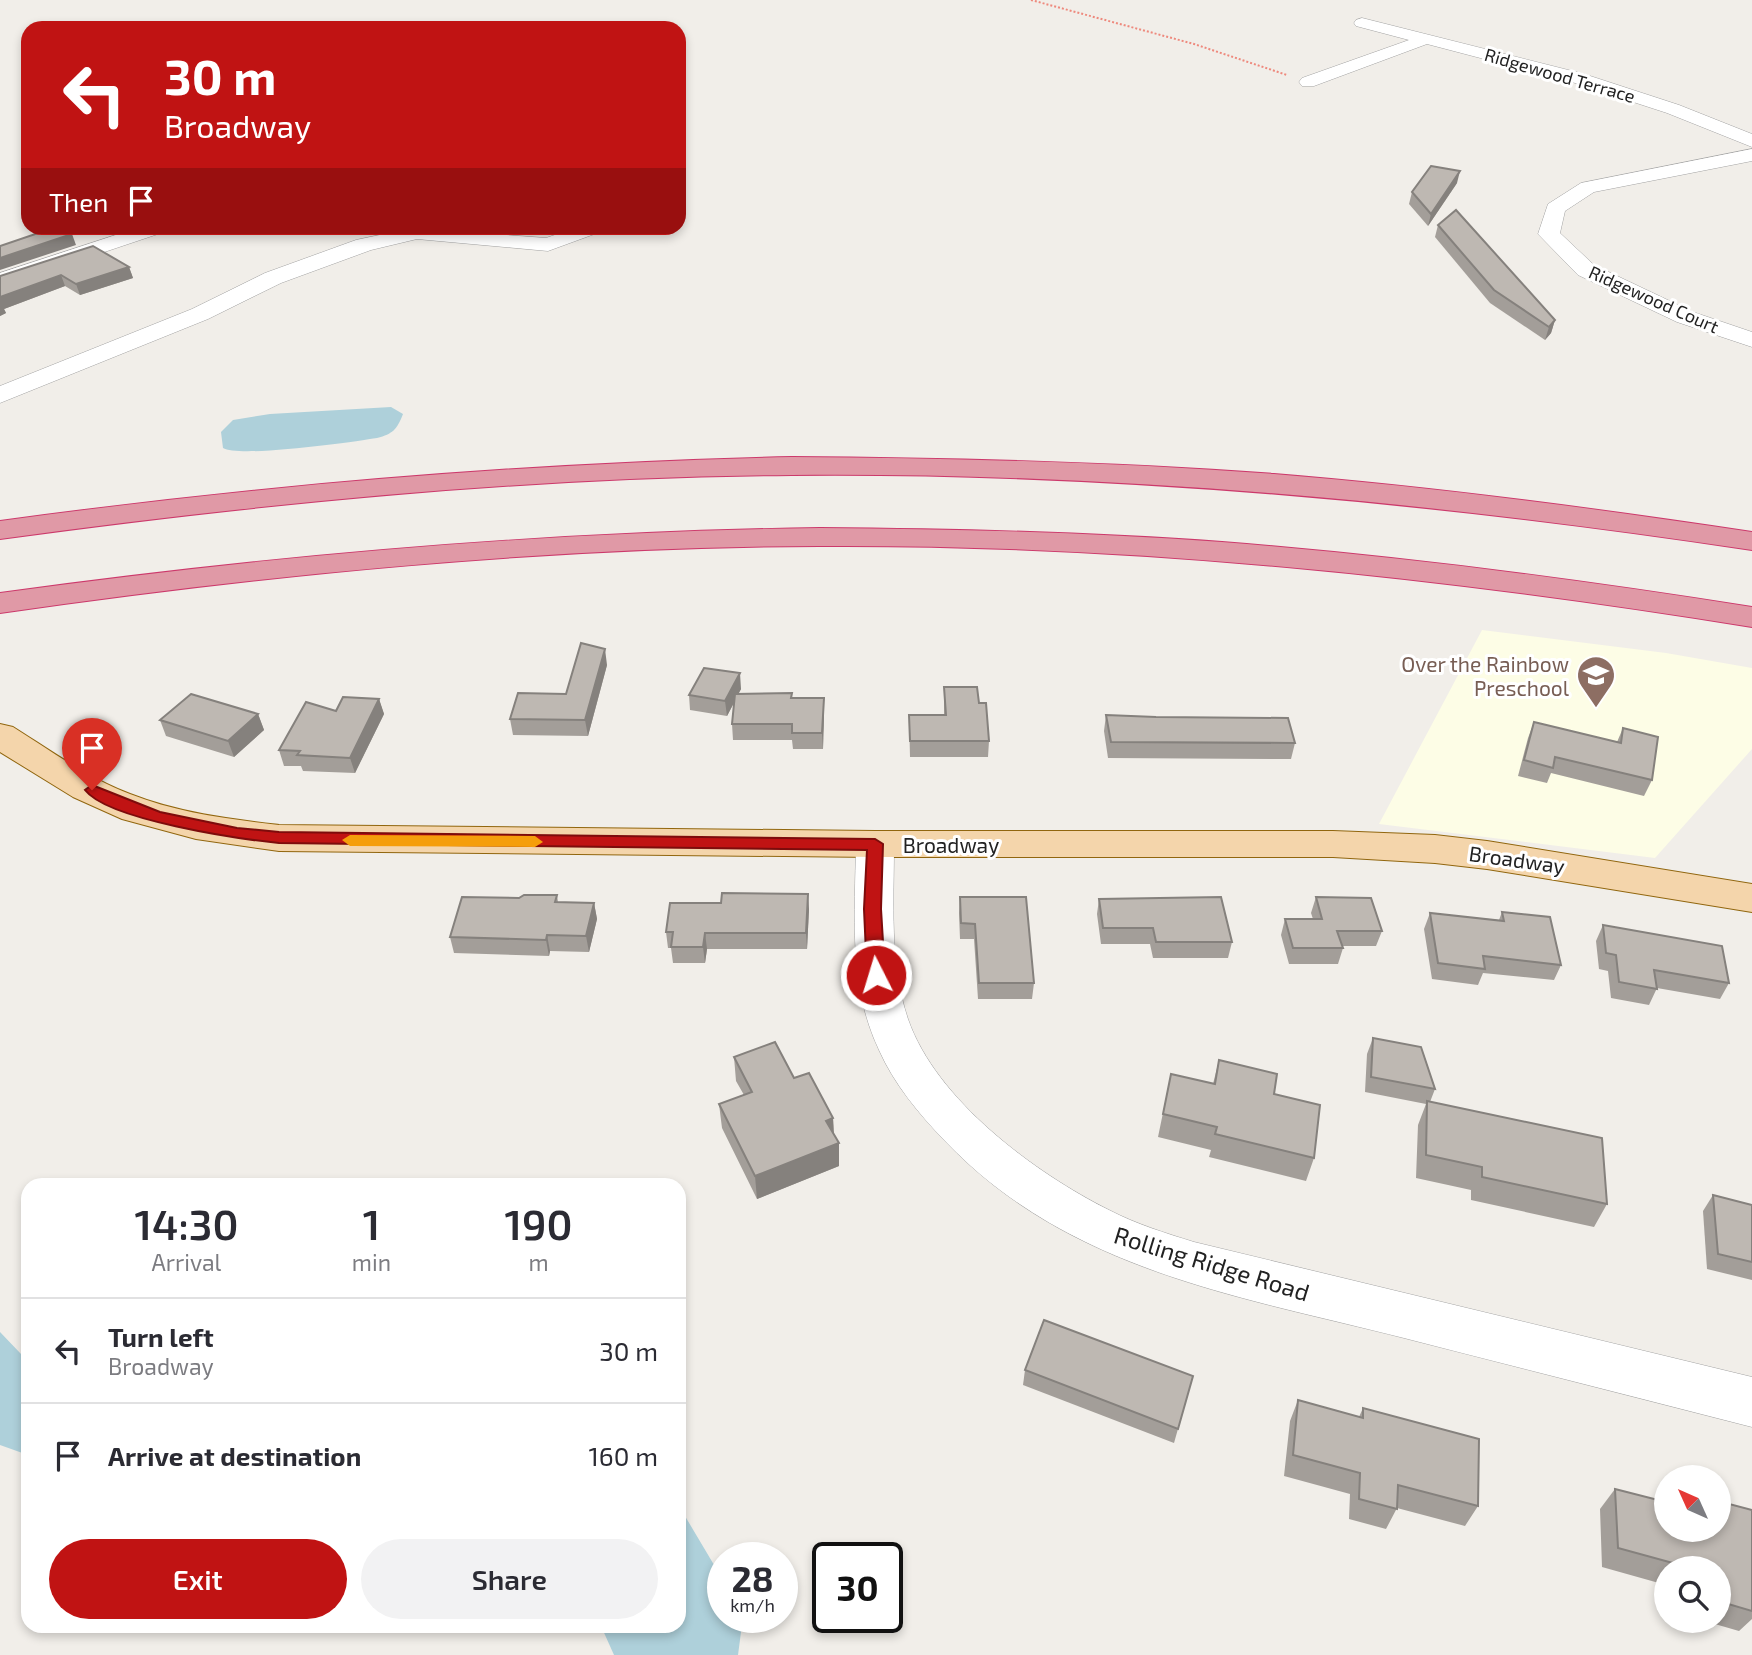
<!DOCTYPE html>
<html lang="en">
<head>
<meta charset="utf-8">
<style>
  :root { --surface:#fff; --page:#f2f2f3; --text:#2b2b33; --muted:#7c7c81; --line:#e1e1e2; --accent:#c01313 }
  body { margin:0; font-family:"Exo 2",sans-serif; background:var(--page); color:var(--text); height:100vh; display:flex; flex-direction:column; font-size:26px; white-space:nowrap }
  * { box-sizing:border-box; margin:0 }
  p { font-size:23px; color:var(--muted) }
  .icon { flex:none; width:38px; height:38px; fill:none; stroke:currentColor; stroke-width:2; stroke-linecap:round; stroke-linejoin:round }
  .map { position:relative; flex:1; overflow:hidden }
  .sheet { position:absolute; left:21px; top:1178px; width:665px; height:455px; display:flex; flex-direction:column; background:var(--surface); border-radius:21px; box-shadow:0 4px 10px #0003 }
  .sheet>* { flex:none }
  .top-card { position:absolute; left:21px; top:21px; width:665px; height:214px; border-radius:21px; box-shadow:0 4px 10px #0003; background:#c01313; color:#fff; overflow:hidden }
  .needle { width:46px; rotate:315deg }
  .buttons { position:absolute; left:1654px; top:1465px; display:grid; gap:14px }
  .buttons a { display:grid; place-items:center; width:77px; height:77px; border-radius:50%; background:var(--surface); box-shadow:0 4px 10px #0003; font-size:35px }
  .speed { position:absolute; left:707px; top:1542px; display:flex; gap:14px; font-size:35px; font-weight:700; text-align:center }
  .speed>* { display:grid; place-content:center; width:91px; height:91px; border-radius:50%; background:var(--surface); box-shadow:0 4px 10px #0003; line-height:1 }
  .speed small { font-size:18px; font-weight:400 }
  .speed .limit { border:4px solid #111; border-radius:10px; background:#fff; color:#111 }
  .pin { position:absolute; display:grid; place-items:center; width:60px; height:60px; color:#fff; margin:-72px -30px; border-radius:50% 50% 50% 0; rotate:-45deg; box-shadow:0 0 7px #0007 }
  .pin .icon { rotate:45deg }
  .me { position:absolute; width:77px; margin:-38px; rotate:355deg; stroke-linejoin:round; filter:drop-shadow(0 0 5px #0008) }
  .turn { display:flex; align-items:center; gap:24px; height:147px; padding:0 28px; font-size:32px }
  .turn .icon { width:91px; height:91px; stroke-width:2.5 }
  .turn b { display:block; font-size:49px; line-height:60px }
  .then { display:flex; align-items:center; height:66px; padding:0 28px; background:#0003; gap:14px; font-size:26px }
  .eta { display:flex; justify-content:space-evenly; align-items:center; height:119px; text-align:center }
  .eta b { font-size:42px; font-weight:600; line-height:49px }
  .primary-button { display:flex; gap:14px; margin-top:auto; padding:14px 28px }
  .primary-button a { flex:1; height:80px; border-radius:42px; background:var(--accent); color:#fff; font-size:28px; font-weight:600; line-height:80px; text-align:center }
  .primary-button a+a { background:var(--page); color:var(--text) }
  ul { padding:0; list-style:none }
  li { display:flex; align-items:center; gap:21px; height:105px; padding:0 28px; border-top:2px solid var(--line) }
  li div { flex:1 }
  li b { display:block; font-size:26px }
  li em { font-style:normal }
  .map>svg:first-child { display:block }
  .education { fill:#fdfde6 }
  .water { fill:#aed0da }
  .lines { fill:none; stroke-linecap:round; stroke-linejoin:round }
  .minor-casing { stroke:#a3a3a3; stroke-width:1 }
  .major-casing { stroke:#91660e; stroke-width:2 }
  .highway-casing { stroke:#cc396b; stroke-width:2 }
  .path { stroke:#ee897d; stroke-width:2; stroke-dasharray:2 2; stroke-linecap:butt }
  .minor { fill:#fff; fill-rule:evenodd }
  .major { fill:#f4d5ab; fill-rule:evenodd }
  .highway { fill:#e099a6; fill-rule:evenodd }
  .wall { fill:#a39e99 }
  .shaded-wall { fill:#85817d }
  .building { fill:#beb8b2; stroke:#85817d; stroke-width:2 }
  .route { fill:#c01313; stroke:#7d0c0c; stroke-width:2 }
  .slow { fill:#f59e0b }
  .labels { text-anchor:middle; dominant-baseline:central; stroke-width:6; stroke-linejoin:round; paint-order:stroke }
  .far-street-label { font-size:18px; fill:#222; stroke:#fff }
  .education-label { font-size:21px; fill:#785e54; stroke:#fff; text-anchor:end }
  .street-label { font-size:21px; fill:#222; stroke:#fff }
  .near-street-label { font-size:24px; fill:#222; stroke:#fff }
</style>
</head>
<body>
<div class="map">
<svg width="1752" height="1655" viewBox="0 0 1752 1655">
  <rect width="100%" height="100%" fill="#f1eee9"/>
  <path class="education" d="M1482,630L1666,653L1752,668V749L1655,858L1379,824Z"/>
  <g class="water">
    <path d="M391,407L403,414C397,429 393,434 377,438C353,442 239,458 223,448L221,432L233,420L270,414Z"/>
    <path d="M0,1332L21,1354L28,1356V1455L0,1445Z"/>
    <path d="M679,1506L723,1580V1617H743L738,1655H614L601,1626H679Z"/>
  </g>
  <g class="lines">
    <defs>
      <g id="minor">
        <path d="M1362,18L1584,74L1679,105L1752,134V147L1667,113L1572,82L1427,44L1314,86H1302L1299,82L1302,78L1409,40L1356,26L1354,23L1356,20Z"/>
        <path d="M1752,149V161L1594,192L1565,211L1560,233L1594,265L1693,312L1752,332V347L1677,322L1578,275L1538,234L1548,204L1581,183Z"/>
        <path d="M137,228H168L164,232L0,287V273Z"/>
        <path d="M413,228L546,238L575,228H604L600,232L548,251L417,239L371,250L281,283L208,319L0,403V386L192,309L265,273L356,240Z"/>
        <path d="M875,831L888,835L894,844C894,902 889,963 908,1019C936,1100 1035,1173 1109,1210C1136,1224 1165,1233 1194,1242L1752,1377V1427C1636,1397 1520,1368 1404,1338C1239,1296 1069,1271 945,1141C919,1114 894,1084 879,1050C848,985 855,914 856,844L862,835Z"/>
      </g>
      <path id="major" d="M0,724L13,727C51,751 88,778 130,794C178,813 229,819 279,825L875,831H1333L1435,835L1487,841L1752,884V912L1487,869L1435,863L1333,857H875L279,851L196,839L122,819L73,797L0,752Z"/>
      <g id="highway">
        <path d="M792,457C953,458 1113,462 1274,474C1434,487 1593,508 1752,532V550C1434,502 1114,472 792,475C527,477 263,503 0,539V521C263,485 526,463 792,457Z"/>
        <path d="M820,528C954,529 1088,532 1222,542C1400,556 1576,579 1752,607V627C1443,577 1132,544 819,546C544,547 272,574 0,613V593C275,555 542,532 820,528Z"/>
      </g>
    </defs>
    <use href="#minor" class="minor-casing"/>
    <use href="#major" class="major-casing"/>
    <use href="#highway" class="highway-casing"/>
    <path class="path" d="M1031,0L1194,44L1287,75"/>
    <use href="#minor" class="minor"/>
    <use href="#major" class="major"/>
    <use href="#highway" class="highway"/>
  </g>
  <g class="wall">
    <path d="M1457,183L1428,226L1409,204L1412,192Z"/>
    <path d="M1438,225L1555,320L1551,333L1545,340L1490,303L1435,237Z"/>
    <path d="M129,267L133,278L80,295L65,286L4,309L6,313L0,316V276Z"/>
    <path d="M607,665L588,736L513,735L510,719L566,694Z"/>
    <path d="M944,687L979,703L989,741L988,757H910L909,715H944Z"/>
    <path d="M741,689L738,694L792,693V698H824L823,749H793L792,740H733L732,724L735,701L727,716L690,710L689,695Z"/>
    <path d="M379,699L384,714L355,773L303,771L301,766H284L279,750L336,711Z"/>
    <path d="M258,714L264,730L234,757L166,736L160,720Z"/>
    <path d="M1106,715L1295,743L1291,759L1108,758L1104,731Z"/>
    <path d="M1534,722L1617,742L1623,728L1652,780L1644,796L1551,773L1547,783L1518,776L1528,738Z"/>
    <path d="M557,895L558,902L594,903L597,919L589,952L550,951L549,956L454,953L450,937L519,898Z"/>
    <path d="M960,897L1034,983L1032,999H978L974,939H960L959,913Z"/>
    <path d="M1316,897L1382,931L1376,946H1342L1343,948L1338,964H1289L1281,935L1285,919H1313L1311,913Z"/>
    <path d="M1099,899L1232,942L1228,958H1153L1150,944H1101L1097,914Z"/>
    <path d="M809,909L807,949H707L705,963H673L671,948H668L666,932Z"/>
    <path d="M1502,912L1561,965L1554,980L1483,973L1478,985L1432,979L1424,929L1430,913L1499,920Z"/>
    <path d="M1603,925L1729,983L1720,999L1657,988L1649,1005L1611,998L1608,971L1599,969L1596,941Z"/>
    <path d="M1373,1038L1435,1089L1430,1102L1607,1204L1594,1227L1471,1200V1190L1416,1178L1418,1125L1426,1104L1365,1092L1367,1054Z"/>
    <path d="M734,1057L794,1078L833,1118L834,1134L839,1166L757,1199L722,1128L719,1104L744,1095L736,1081Z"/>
    <path d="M1219,1060L1274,1094L1314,1158L1306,1181L1209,1157L1211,1150L1158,1137L1171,1074L1213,1084Z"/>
    <path d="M1713,1195L1752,1205V1280L1707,1269L1703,1211Z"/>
    <path d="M1025,1370L1193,1376L1174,1443L1023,1385Z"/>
    <path d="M1298,1400L1359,1417L1363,1408L1478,1506L1465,1526L1397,1508L1386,1529L1349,1519L1350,1494L1284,1476L1290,1421Z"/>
    <path d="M1615,1489L1666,1530L1752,1510V1619L1739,1631L1701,1620H1718V1568H1666V1585L1602,1567L1600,1509Z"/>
  </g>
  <g class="shaded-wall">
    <path d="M1460,171L1457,183L1428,226L1431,214Z"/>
    <path d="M72,234L76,245L0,270V258Z"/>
    <path d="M129,267L133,278L80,295L76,284Z"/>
    <path d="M61,275L65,286L4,309L6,313L0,316V297Z"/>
    <path d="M1555,320L1551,333L1545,340L1549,327Z"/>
    <path d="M605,649L607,665L588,736L585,720Z"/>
    <path d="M740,673L741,689L727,716L725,701Z"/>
    <path d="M824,698V714L823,749L822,733Z"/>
    <path d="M379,699L384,714L355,773L350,758Z"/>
    <path d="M258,714L264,730L234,757L228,741Z"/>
    <path d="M808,894L809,909L807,949L806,933Z"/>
    <path d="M594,903L597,919L589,952L586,936Z"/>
    <path d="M705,933L707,949L705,963L703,947Z"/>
    <path d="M547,935L550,951L549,956L546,940Z"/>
    <path d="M833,1118L834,1141L826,1121Z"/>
    <path d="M839,1143V1166L757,1199L755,1176Z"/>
  </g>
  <g class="building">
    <path d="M1431,166L1460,171L1431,214L1412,192Z"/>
    <path d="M1456,210L1555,320L1549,327L1494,290L1438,225Z"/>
    <path d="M53,228H60L72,234L0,258V246Z"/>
    <path d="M93,246L129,267L76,284L61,275L0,297V276Z"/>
    <path d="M581,643L605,649L585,720L510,719L518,693L566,694Z"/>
    <path d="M704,668L740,673L725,701L689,695Z"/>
    <path d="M944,687H977L979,703H986L989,741H910L909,715H946Z"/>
    <path d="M792,693L791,698H824L822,733H792V724H732L735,694Z"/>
    <path d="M191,694L258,714L228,741L160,720Z"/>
    <path d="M343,697L379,699L350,758L297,755L300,751L279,750L306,702L336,711Z"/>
    <path d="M1106,715L1156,717L1288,718L1295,743L1111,742Z"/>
    <path d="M1534,722L1621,743L1623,728L1658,737L1652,780L1555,757L1553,768L1524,760Z"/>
    <path d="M722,893L808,894L806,933H705L703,947H671L673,932H666L670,903H721Z"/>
    <path d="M524,895H557L555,902L594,903L586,936L547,935L546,940L450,937L462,897L519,898Z"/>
    <path d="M960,897H1026L1034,983H979L975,924L961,923Z"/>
    <path d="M1221,897L1232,942H1156L1153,928H1103L1099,899Z"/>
    <path d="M1316,897L1371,898L1382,931H1337L1343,948H1293L1285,919H1322Z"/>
    <path d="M1502,912L1550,917L1561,965L1483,956L1485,969L1438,963L1430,913L1504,921Z"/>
    <path d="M1603,925L1722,946L1729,983L1654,970L1657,989L1619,982L1616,955L1606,953Z"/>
    <path d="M1373,1038L1421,1047L1435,1089L1371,1077Z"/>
    <path d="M775,1042L794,1078L809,1073L833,1118L826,1121L839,1143L755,1176L719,1104L752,1092L734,1057Z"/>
    <path d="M1219,1060L1277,1074L1274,1094L1320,1105L1314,1158L1215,1134L1217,1127L1163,1114L1171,1074L1215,1084Z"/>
    <path d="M1427,1101L1602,1138L1607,1204L1482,1177V1167L1426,1155Z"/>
    <path d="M1713,1195L1752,1205V1262L1718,1254Z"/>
    <path d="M1044,1320L1193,1376L1178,1429L1025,1370Z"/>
    <path d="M1298,1400L1363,1418V1408L1479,1439L1478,1506L1398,1485L1397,1509L1359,1499L1360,1473L1293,1455Z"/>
    <path d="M1615,1489L1666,1502V1530H1718V1501L1752,1510V1611L1718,1601V1568H1691L1618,1548Z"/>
  </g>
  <path class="route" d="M92,785L160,812L237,828L279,832L875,839L883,844L881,909L885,975L882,979H870L867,975L864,909L867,850L279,843C239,839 108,820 85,790Z"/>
  <path class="slow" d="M350,835L535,836L543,842L535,847L350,846L342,840Z"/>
  <defs>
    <symbol id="school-pin" viewBox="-11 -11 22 30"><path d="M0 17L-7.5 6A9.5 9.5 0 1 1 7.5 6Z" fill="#8d6e63" stroke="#fff"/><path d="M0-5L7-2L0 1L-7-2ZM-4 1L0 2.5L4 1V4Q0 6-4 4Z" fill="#fff"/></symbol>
  </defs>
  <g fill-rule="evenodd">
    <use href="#school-pin" x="1574" y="653" width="44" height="60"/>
  </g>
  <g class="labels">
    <g class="far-street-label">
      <text transform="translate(1560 75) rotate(16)">Ridgewood Terrace</text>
      <text transform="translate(1654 299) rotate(24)">Ridgewood Court</text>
    </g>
    <g class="education-label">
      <text x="1569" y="663">Over the Rainbow<tspan x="1569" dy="24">Preschool</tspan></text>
    </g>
    <g class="street-label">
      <text x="951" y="844">Broadway</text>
      <text transform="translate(1517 859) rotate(8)">Broadway</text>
    </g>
    <g class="near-street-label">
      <text transform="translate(1212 1263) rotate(17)">Rolling Ridge Road</text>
    </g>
  </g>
</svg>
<div class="buttons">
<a><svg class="needle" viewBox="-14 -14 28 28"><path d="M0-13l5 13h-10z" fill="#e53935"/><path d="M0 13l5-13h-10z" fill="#7c7c81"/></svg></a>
<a><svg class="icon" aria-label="search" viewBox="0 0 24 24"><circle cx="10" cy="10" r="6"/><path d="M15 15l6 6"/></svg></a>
</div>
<div class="speed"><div>28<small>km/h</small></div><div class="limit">30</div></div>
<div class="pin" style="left:92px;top:790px;background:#d93025"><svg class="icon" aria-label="arrive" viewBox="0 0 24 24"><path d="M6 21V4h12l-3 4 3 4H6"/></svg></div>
<svg class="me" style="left:876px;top:975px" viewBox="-20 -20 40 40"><circle r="17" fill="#c01313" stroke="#fff" stroke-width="3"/><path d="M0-11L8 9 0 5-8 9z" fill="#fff"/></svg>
<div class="top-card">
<div class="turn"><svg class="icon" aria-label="left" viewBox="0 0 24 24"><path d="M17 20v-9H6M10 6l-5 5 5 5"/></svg><div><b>30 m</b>Broadway</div></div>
<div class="then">Then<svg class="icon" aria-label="arrive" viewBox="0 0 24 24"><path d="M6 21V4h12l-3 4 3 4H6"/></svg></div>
</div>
<section class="sheet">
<div class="eta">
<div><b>14:30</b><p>Arrival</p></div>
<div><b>1</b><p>min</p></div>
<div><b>190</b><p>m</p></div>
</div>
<ul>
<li><svg class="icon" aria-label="left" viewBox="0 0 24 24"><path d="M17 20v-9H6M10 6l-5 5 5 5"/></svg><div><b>Turn left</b><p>Broadway</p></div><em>30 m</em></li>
<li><svg class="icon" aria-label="arrive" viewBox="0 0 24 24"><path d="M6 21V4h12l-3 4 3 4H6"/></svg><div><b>Arrive at destination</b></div><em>160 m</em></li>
</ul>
<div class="primary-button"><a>Exit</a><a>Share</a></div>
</section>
</div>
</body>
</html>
